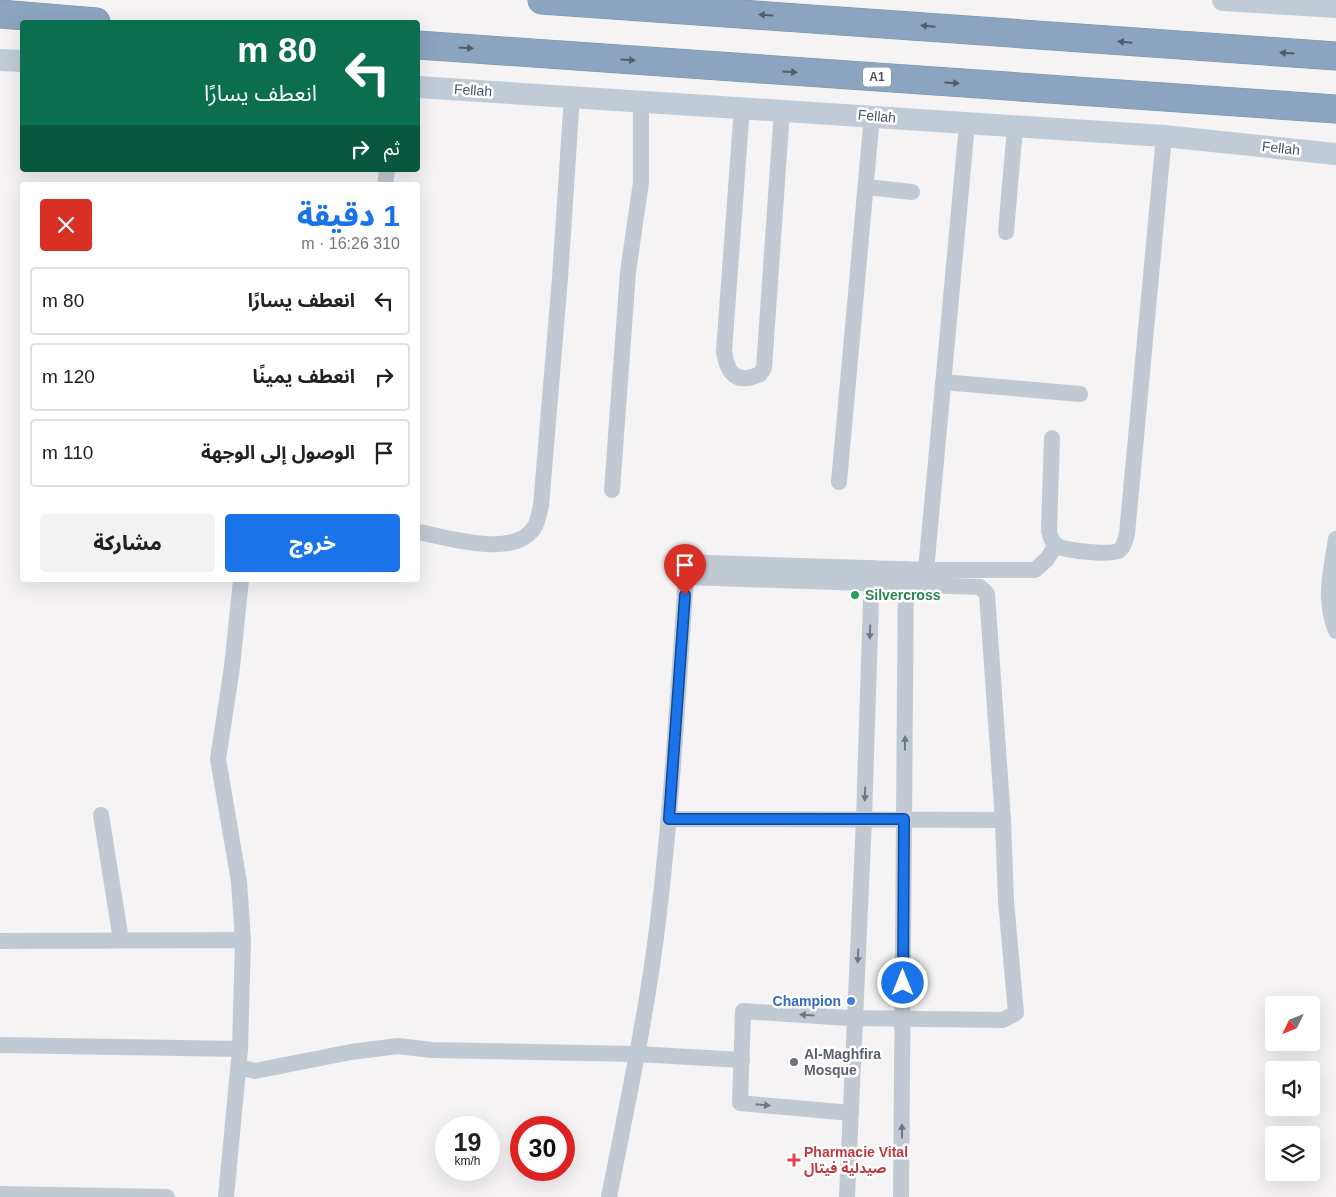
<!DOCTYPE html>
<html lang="ar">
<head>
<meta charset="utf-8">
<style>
  :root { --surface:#fff; --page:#f2f2f2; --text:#202124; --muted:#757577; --line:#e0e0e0; --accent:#1a73e8 }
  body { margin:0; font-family:Arial,"Noto Sans Arabic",sans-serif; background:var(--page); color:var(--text); direction:rtl; height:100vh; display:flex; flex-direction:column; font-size:19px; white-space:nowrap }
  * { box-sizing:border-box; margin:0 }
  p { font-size:16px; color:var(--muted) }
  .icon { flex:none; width:28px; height:28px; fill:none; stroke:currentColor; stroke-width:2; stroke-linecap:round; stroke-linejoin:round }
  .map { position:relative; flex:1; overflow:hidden; direction:ltr }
  .side { position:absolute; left:20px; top:182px; width:400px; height:400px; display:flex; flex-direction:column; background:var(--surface); border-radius:5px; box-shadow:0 5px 20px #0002; direction:rtl }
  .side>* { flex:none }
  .guide { position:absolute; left:20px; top:20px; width:400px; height:152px; border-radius:5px; box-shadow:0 5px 20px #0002; direction:rtl; background:#0b6e4f; color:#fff; overflow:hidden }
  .needle { width:32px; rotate:227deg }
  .controls { position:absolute; left:1265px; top:996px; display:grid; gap:10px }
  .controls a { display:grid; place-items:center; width:55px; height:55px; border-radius:5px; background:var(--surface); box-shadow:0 5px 20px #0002; font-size:25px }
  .speed { position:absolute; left:435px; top:1116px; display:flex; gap:10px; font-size:25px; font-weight:700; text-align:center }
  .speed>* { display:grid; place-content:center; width:65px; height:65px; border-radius:50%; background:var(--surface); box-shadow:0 5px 20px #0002; line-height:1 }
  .speed small { font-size:12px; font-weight:400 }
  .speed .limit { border:8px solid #d22; background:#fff; color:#111 }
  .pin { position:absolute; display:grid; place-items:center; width:42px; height:42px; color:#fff; margin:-51px -21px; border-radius:50% 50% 50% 0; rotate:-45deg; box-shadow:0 0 5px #0007 }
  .pin .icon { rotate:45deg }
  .me { position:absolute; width:55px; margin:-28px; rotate:0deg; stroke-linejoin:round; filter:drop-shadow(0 0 4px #0008) }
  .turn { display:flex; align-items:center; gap:18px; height:105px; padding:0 20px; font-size:22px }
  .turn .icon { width:65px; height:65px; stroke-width:2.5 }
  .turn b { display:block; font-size:35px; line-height:42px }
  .then { display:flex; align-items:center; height:48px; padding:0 20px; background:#0003; gap:10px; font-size:19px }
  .round { display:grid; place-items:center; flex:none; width:52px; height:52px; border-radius:5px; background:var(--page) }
  .headline { display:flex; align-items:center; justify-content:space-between; height:85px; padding:0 20px }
  h1 { font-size:30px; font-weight:800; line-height:38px; color:var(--accent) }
  .button { display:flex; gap:10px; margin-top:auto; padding:10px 20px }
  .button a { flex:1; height:58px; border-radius:5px; background:var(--accent); color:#fff; font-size:20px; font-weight:800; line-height:58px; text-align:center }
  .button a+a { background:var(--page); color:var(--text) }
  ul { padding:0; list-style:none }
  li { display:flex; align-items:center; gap:15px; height:68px; margin:0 10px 8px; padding:0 10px; border:2px solid var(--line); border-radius:5px }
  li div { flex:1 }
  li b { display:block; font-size:19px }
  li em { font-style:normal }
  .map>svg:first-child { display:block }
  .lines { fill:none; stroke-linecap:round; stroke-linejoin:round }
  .highway-casing { stroke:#7690ad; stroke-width:29 }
  .street { stroke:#c1cad2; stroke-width:16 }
  .secondary { stroke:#c1cbd6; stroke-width:22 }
  .highway { stroke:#8ba5c1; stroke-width:28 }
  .oneway { fill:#505e6b }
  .oneway2 { fill:#6e7983 }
  .route-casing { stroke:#114b97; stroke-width:12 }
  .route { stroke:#1a73e8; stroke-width:9 }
  .leisure-dot { fill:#2e9e5b; stroke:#fff; stroke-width:2 }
  .shop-dot { fill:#3f7fe0; stroke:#fff; stroke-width:2 }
  .worship-dot { fill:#6b7280; stroke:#fff; stroke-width:2 }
  .health-dot { fill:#e0444e; stroke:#fff; stroke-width:2 }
  .labels { text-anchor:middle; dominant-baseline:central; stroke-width:5; stroke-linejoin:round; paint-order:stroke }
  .shield { fill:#fff; stroke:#808990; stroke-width:1 }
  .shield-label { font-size:12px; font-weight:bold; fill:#4a5661 }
  .street-label { font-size:14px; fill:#4a5661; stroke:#fff }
  .leisure-label { font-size:14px; font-weight:bold; fill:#27864d; stroke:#fff; text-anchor:start }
  .shop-label { font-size:14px; font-weight:bold; fill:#366cbe; stroke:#fff; text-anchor:end }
  .worship-label { font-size:14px; font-weight:bold; fill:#5b616d; stroke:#fff; text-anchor:start }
  .health-label { font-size:14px; font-weight:bold; fill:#be3a42; stroke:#fff; text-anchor:start }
</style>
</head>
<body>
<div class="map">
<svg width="1336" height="1197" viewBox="0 0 1336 1197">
  <rect width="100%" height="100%" fill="#f5f3f3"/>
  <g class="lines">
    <defs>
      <g id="highway">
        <path d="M542,0L1336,56"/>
        <path d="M0,14L96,22"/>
        <path d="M418,45L1336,109"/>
      </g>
    </defs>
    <use href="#highway" class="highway-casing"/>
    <g class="street">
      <path d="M742,107L724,351C727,374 737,385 760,374L764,368L782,110"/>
      <path d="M385,185L387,170"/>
      <path d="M867,187L912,192"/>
      <path d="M1006,232L1015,127"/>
      <path d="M943,382L1080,394"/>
      <path d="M1052,438L1049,531C1050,536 1052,542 1056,545C1064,551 1109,555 1118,551C1124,548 1125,540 1127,534L1164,136"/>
      <path d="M839,482L872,115"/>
      <path d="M612,490L628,272L641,182V101"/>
      <path d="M418,532C447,537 513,559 534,528C538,522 539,513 541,506L560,278L572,96"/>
      <path d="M1336,539C1331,572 1323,599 1336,631"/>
      <path d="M676,562L926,570H1035L1047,559L1056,545"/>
      <path d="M926,570L967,124"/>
      <path d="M241,580L232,667L218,759L239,882L243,940"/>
      <path d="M101,815L121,940"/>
      <path d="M0,941L243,940L240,1049L226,1197"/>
      <path d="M0,1045L240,1049"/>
      <path d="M239,1067L255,1071L351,1052L398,1046L432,1050L637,1054L742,1060"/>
      <path d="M851,1113L740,1103L743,1011L848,1018L1003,1020L1016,1013L1006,901L1003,820"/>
      <path d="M0,1194L167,1197"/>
      <path d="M609,1197C627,1105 647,1013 658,921C672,806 678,691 686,577L980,587L987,594L1003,820L669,819"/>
      <path d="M847,1197L864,819L872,568"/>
      <path d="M901,1197L906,569"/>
    </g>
    <g class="secondary">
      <path d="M1223,0L1336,7"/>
      <path d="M0,60L22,61"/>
      <path d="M418,87L1164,136L1336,154"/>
    </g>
    <use href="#highway" class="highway"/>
  </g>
  <defs><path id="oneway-solid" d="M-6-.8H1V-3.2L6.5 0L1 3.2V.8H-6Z" transform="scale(1.25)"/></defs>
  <g class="oneway">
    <use href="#oneway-solid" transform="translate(766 15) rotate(-177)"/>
    <use href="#oneway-solid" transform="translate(928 26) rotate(-175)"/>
    <use href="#oneway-solid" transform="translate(1125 42) rotate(-175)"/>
    <use href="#oneway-solid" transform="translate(466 48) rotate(3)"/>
    <use href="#oneway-solid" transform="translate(1287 53) rotate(-176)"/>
    <use href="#oneway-solid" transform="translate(628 60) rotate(4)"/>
    <use href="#oneway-solid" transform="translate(790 72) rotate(4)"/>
    <use href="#oneway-solid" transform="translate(952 83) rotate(4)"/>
  </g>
  <g class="oneway2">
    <use href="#oneway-solid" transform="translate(870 632) rotate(92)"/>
    <use href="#oneway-solid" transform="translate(905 743) rotate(-89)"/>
    <use href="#oneway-solid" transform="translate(865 794) rotate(92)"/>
    <use href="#oneway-solid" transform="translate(858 956) rotate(93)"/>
    <use href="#oneway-solid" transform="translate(807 1015) rotate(-176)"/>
    <use href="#oneway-solid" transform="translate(763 1105) rotate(5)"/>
    <use href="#oneway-solid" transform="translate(902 1131) rotate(-90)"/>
  </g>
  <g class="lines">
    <defs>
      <path id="route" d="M685,595L669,819H904L903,983"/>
    </defs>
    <use href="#route" class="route-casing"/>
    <use href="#route" class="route"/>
  </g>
  <circle class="leisure-dot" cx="855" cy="595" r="5"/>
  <circle class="shop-dot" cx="851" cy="1001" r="5"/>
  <circle class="worship-dot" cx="794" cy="1062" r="5"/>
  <path class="health-dot" d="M791.5 1152.5h5v5h5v5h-5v5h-5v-5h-5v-5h5z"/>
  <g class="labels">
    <rect class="shield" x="863" y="67.5" width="28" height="19" rx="4"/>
    <g class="shield-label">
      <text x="877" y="77">A1</text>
    </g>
    <g class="street-label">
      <text transform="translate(473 90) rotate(4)">Fellah</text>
      <text transform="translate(877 116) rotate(5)">Fellah</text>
      <text transform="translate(1281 148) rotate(6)">Fellah</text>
    </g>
    <g class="leisure-label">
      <text x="865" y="595">Silvercross</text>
    </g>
    <g class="shop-label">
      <text x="841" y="1001">Champion</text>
    </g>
    <g class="worship-label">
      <text x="804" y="1054">Al-Maghfira<tspan x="804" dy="16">Mosque</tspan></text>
    </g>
    <g class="health-label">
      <text x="804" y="1152">Pharmacie Vital<tspan x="804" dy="16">صيدلية فيتال</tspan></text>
    </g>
  </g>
</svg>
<div class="controls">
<a><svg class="needle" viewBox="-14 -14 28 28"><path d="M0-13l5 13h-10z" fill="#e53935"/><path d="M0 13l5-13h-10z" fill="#757577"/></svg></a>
<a><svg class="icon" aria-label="sound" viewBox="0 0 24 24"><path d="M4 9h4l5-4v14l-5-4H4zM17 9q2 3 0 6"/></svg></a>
<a><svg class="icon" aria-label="layers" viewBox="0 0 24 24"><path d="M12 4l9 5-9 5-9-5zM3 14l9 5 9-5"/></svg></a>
</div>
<div class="speed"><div>19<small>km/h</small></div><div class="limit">30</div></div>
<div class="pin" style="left:685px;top:595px;background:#d93025"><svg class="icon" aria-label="arrive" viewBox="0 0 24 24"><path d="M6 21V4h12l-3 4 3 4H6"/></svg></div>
<svg class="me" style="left:903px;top:983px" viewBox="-20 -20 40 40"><circle r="17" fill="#1a73e8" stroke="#fff" stroke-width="3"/><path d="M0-11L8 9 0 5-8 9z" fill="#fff"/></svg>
<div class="guide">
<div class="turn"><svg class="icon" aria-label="left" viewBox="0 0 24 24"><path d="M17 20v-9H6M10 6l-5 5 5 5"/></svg><div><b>80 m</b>انعطف يسارًا</div></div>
<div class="then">ثم<svg class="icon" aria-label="right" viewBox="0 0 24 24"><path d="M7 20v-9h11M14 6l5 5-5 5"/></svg></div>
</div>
<section class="side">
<div class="headline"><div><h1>1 دقيقة</h1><p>310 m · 16:26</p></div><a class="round" style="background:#d93025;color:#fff"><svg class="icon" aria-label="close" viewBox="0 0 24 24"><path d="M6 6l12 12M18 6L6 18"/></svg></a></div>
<ul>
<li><svg class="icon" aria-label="left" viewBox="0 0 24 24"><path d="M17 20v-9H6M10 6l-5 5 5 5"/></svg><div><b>انعطف يسارًا</b></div><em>80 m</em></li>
<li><svg class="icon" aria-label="right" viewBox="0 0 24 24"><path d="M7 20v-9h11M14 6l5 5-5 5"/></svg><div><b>انعطف يمينًا</b></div><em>120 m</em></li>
<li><svg class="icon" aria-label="arrive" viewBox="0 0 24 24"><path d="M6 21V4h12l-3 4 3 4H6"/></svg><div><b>الوصول إلى الوجهة</b></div><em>110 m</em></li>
</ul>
<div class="button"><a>خروج</a><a>مشاركة</a></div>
</section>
</div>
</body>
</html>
